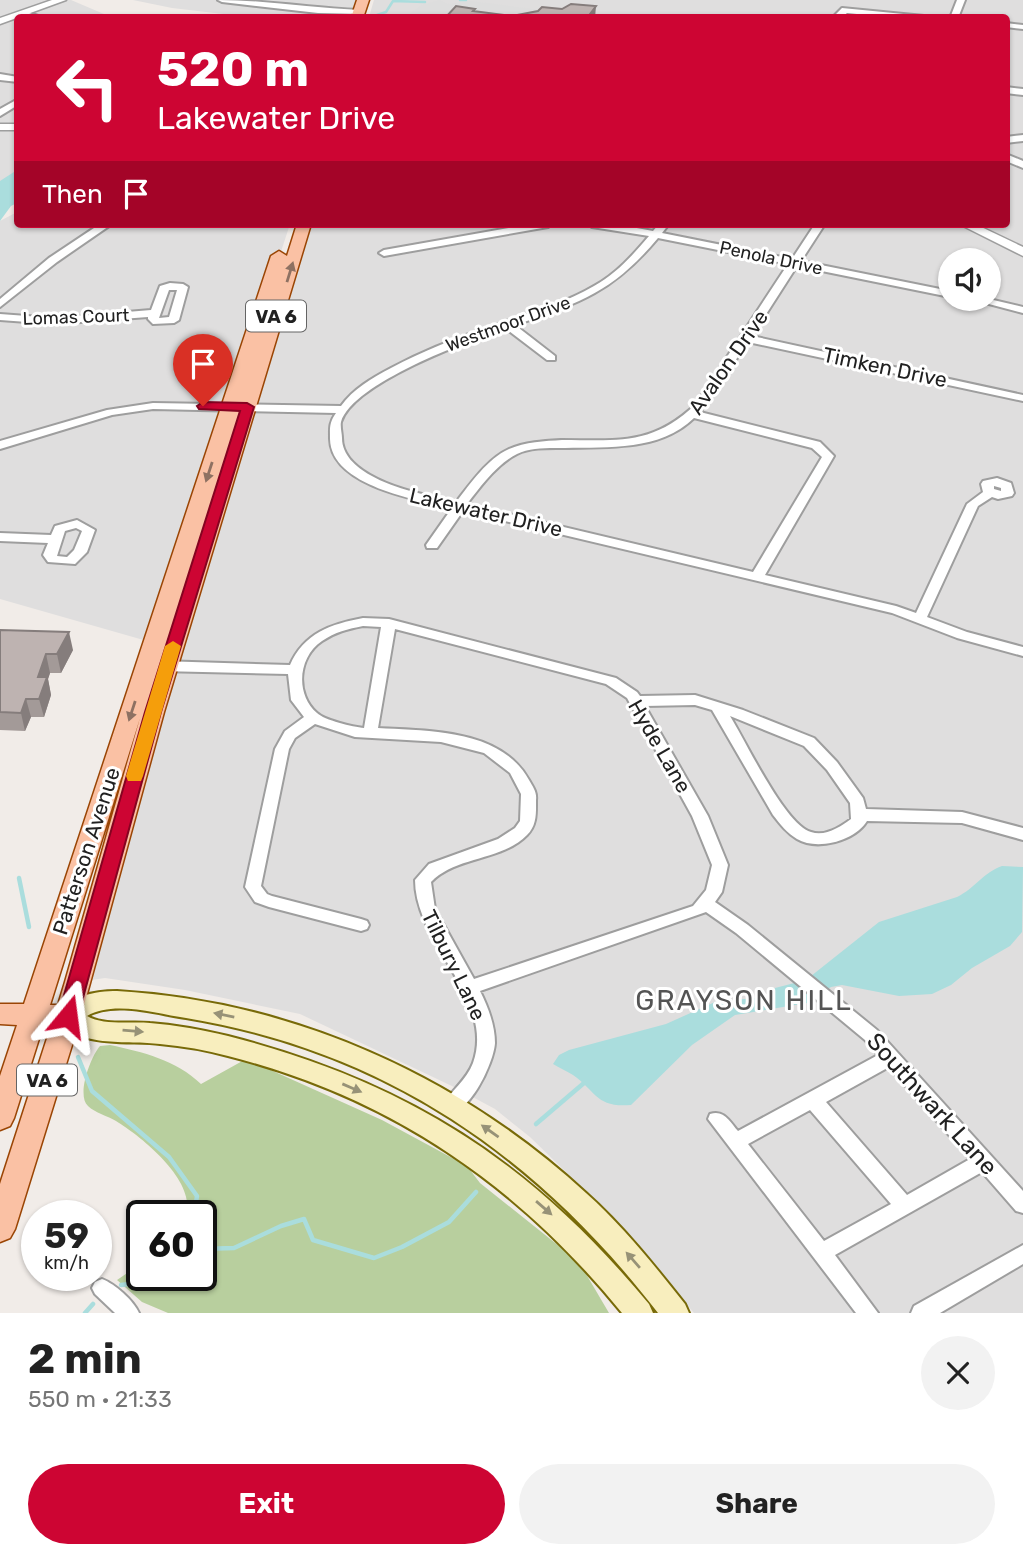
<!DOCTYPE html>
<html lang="en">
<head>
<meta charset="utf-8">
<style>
  :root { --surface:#fff; --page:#f2f2f2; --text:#222; --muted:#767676; --accent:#cd0533 }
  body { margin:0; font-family:Rubik,sans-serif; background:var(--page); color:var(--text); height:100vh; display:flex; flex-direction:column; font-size:26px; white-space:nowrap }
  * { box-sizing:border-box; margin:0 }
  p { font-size:23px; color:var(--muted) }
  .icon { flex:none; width:38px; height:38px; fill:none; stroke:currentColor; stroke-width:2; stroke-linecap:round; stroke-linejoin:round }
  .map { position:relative; height:1313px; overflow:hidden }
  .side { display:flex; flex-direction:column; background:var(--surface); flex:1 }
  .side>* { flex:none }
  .hud { position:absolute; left:14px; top:14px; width:996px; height:214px; border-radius:7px; box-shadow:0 2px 5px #0004; background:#cd0533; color:#fff; overflow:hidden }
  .buttons { position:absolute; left:938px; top:248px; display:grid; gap:14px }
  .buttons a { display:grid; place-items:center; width:63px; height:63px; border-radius:50%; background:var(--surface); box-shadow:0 2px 5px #0004; font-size:35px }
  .speed { position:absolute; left:21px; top:1200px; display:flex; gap:14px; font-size:35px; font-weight:700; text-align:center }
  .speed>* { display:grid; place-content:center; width:91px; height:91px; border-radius:50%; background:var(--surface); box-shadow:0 2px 5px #0004; line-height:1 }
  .speed small { font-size:18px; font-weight:400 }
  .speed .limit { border:4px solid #111; border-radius:10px; background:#fff; color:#111 }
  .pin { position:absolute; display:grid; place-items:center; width:60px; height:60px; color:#fff; margin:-72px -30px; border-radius:50% 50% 50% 0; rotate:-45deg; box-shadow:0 0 7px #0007 }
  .pin .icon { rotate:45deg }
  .me { position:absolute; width:77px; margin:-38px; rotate:16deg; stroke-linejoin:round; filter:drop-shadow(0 0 5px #0008) }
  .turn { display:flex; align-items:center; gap:24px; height:147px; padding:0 28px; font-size:32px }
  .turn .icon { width:91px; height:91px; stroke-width:2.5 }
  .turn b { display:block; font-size:49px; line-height:60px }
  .then { display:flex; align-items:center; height:66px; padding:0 28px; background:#0003; gap:14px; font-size:26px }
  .round { display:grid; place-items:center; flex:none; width:74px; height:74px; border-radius:37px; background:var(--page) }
  .summary { display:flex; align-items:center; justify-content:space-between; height:119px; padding:0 28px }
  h1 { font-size:42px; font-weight:700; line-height:52px }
  .action { display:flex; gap:14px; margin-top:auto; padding:14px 28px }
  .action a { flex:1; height:80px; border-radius:42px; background:var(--accent); color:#fff; font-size:28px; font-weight:700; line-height:80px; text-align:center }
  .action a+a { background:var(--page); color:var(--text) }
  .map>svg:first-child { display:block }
  .residential { fill:#dfdede; fill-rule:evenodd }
  .forest { fill:#b8cf9e }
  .parking { fill:#ddd }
  .water { fill:#add }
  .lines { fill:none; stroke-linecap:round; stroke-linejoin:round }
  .stream-far1 { stroke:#add; stroke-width:2.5 }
  .stream { stroke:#add; stroke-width:4.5 }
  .minor-casing { stroke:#9e9e9e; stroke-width:4 }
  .tertiary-casing { stroke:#9e9e9e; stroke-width:3 }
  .secondary-casing { stroke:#786a08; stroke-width:4 }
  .primary-casing { stroke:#9a4504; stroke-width:3 }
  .minor { fill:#fff; fill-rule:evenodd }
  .tertiary { fill:#fff; fill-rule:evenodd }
  .secondary { fill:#f8eebe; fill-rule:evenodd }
  .primary { fill:#fac1a4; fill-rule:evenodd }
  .wall { fill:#a39a98 }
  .shaded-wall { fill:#857d7c }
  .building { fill:#beb3b1; stroke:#857d7c; stroke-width:2 }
  .oneway { fill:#8e7162 }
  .oneway2 { fill:#979277 }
  .route { fill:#cd0533; stroke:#850321; stroke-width:2 }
  .slow { fill:#f59e0b }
  .labels { text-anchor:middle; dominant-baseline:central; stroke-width:6; stroke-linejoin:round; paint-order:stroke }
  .far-street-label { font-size:18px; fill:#212121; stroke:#fff }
  .shield { fill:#fff; stroke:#646464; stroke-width:2 }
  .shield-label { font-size:19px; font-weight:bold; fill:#212121 }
  .street-label { font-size:21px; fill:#212121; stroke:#fff }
  .near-street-label { font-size:24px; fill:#212121; stroke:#fff }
  .near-neighbourhood-label { font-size:28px; letter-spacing:2px; fill:#545454; stroke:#fff }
</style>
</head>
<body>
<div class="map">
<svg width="1023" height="1313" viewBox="0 0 1023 1313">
  <rect width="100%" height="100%" fill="#f1ece8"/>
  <g class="residential">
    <path d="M0,0H71L111,17L18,18L17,175L0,184Z"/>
    <path d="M133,0H363L357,18L249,17L172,8Z"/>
    <path d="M374,0H1023V1313H694L609,1214L530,1137L495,1109L454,1087L300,1014L185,990L105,978L78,982L304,224H1006V18L369,17ZM950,261H989V299H950Z"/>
    <path d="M17,212L18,224H290L154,643L0,599V221Z"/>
  </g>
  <path class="forest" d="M110,1045C143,1052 176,1060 201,1084L246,1059L382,1120L467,1166L480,1183L579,1262L609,1313H168L142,1302L117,1280L142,1263V1276H201V1216H186C197,1181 142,1137 116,1121C108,1116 95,1113 88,1106C76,1095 91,1056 100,1046Z"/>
  <path class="parking" d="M440,0L448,4L471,1L548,11L542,18H405L421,5Z"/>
  <g class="water">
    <path d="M17,170V203L11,206L0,221V181Z"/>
    <path d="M1002,866L1023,867L1022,932L1010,946L972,968L951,985L932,994L899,996L842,985L831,987L807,1003L735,1015L692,1045L631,1105C596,1108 596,1091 573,1075C567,1071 559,1068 553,1064L559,1055L569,1050L666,1024L715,1002L765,997L775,988L806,980L879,922L957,897C974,889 984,872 1002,866Z"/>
  </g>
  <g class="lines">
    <g class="stream-far1">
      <path d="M460,0H466"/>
      <path d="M377,15L386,12L393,1L425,2"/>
    </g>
    <g class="stream">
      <path d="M19,878L29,927"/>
      <path d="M78,1057L92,1091L169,1157L197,1196L194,1216"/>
      <path d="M536,1124L584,1083"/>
      <path d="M201,1249L234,1248L281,1226L304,1219L313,1240L374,1258L402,1247L449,1222L476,1192"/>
      <path d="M121,1285L153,1281L159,1276"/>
      <path d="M85,1313L93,1304"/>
    </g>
    <defs>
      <g id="minor">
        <path d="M218,0C265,0 312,8 359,10L363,12L359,14L318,13L222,2Z"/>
        <path d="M957,0H965L958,18H950Z"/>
        <path d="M842,8L924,16L928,18H896L847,13L841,18H832Z"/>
        <path d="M23,11L38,16L39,18C31,18 24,18 19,13Z"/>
        <path d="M1006,23L1023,25V29L1006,27Z"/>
        <path d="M0,74L18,77V82L0,80Z"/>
        <path d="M1006,87L1023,89V95L1006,93Z"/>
        <path d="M18,99V105L0,116V109Z"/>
        <path d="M1023,135V141L1006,143V137Z"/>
        <path d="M1006,154L1023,161V168L1006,161Z"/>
        <path d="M100,224H112L57,262L0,307V299L49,258Z"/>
        <path d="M531,224H553L548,227L384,256L379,253L384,250Z"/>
        <path d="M587,224H615L653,231L659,224H669L662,233L792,259L815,224H825L801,261L950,291V297L797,266L752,336L1023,395V401L748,342L700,412L820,442L834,456L765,575L896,606L916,613L967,504L983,492L981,484L983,481L997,478L1011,483L1014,493L1012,496L998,499L992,497L978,506L927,617L967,632L1023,647V656L957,638L892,613L463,511L437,548H427L426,545L452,508C417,500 331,486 330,439C330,428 329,423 336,413L153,409L112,415L0,449V441L107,410L153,403L341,406C353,389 372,378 391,368C423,351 456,338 489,327C525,314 562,305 594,286C616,274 633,255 649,236L592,227ZM658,238L788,264L696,404C652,446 618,440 562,440C545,441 525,442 509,449C487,459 471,483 456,502C427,495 396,490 370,475C356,467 342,455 342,438C342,434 340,426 341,422C353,383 468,341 505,328L547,360H555V356L515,325C580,303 613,292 658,238ZM694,418L812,448L822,457L753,572L467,504C481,486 497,464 517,454C531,447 550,448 565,448C609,447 660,451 694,418ZM994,486L1001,488V491L994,489Z"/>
        <path d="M170,283L183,284L188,287L179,320L174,323L153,324L148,319V317L54,324L0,320V314L54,318L151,310L160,286ZM169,290H177L169,317L159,318Z"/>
        <path d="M970,299H989L1023,307V313Z"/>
        <path d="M77,520L95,530L87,552L75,564L48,562L43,555L48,543L0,541V533L51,535L55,526ZM76,528L82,531L74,550L67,557L57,556L65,531Z"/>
        <path d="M363,618L389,619L616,678L637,692L640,696L695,695L743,710L814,738L837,762L863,798L866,809L962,812L1023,828V840L962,823L867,821C855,841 817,851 797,839C787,833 780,824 773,815L712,710L695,705L645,706L708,816L728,865L722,892L715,902L748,925L877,1030L1023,1191V1213L1016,1211L982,1172L835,1255L878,1313H856L708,1119L710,1114C724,1109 730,1122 738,1131L878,1055L865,1040L736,933L706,912L480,991C488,1007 495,1025 495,1043C494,1063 467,1120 445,1112L442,1107C450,1091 467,1080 473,1063C496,999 415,944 415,880L429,864L498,839L515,828L520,821L521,794L510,773L484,753L441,742L355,737L315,724L295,738L289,749L261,886L267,894L272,896L361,919L367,921L369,925L367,929L361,931L269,907L255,902L245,887L275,749L285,731L304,717L291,700L288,674L160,671L153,666L160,661L290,665C304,633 331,624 363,618ZM363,626L381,627L364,728C353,727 324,720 317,713C295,694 298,657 322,641C335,632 348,629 363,626ZM395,629L606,684L627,698L692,816L712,865L706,890L693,906L474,979L435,909L431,882C456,856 502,861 527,835C537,825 536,813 536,800C537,792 533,787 529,780C501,729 429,731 378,728ZM730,716L804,746L827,770L850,803L851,819C840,827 825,837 811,832C785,825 745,740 730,716ZM889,1067L970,1159L907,1195L826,1102ZM810,1110L891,1204L824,1241L748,1144Z"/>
        <path d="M1023,1245V1264L940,1313H911L914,1306Z"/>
        <path d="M102,1279C115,1284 133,1300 139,1313H115L95,1294L92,1288L95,1282Z"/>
      </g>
      <g id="tertiary">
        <path d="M52,0H66L0,24V18Z"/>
        <rect x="0" y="124" width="18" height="6"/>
        <path d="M959,224H975L1023,247V256Z"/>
      </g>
      <path id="secondary" d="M117,991C291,1001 458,1075 586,1193C623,1226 654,1265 685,1304L689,1313H658C536,1155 385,1051 186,1018C157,1014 114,1000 87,1016C104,1026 131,1021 150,1023C176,1025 203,1030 228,1036C408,1082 531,1162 649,1304L653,1313H622C517,1184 390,1097 228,1056C206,1050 183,1046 160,1044C129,1040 73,1049 56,1016C66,996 96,991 117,991Z"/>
      <g id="primary">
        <path d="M357,0H369L363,18H351Z"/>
        <path d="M297,224H311L164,712L81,1016L15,1229L10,1238L0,1242V1184L51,1026H43L14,1118L10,1126L0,1130V1076L17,1025L0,1024V1004H24L271,256L279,251L287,256ZM140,718L65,982L58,1005H50Z"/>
      </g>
    </defs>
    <use href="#minor" class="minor-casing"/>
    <use href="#tertiary" class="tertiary-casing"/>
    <use href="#secondary" class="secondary-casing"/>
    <use href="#primary" class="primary-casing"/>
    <use href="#minor" class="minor"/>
    <use href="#tertiary" class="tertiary"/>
    <use href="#secondary" class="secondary"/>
    <use href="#primary" class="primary"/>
  </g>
  <path class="wall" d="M0,630L73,650L61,673H50L48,679L51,695L44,717H31L25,731L0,730Z"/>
  <g class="shaded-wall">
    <path d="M596,6L595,18H587Z"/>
    <path d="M69,632L73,650L61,673L57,654Z"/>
    <path d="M46,654L50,673L48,679L51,695L44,717L39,699L38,677Z"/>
    <path d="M26,699L31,717L25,731L21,713Z"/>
  </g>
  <g class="building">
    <path d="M571,4L596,6L587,18L563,16L562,18H445L456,6L475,9L473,11L512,16L538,11L542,7L562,9Z"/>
    <path d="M0,630L69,632L57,654H46L38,677H47L39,699H26L21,713L0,712Z"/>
  </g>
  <defs><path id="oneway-solid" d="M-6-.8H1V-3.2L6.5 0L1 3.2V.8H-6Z" transform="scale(1.75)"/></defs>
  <g class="oneway">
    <use href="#oneway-solid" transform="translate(290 272) rotate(-73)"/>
    <use href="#oneway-solid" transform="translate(209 472) rotate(108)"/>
    <use href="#oneway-solid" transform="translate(132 711) rotate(108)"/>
  </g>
  <g class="oneway2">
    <use href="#oneway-solid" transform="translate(224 1015) rotate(-169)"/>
    <use href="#oneway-solid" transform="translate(133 1031) rotate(5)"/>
    <use href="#oneway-solid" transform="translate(352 1088) rotate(23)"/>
    <use href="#oneway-solid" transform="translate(490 1131) rotate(-145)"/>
    <use href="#oneway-solid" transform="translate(544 1208) rotate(41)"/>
    <use href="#oneway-solid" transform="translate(633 1260) rotate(-131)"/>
  </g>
  <path class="route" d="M203,402L247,403L254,407L161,712L78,1016L75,1021L68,1023L61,1021L58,1016L145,712L240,411L199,409L197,406Z"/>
  <path class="slow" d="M173,641L181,646L143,776L141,781H128L126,776L165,646Z"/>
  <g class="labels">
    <g class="far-street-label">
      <text transform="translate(771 258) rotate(12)">Penola Drive</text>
      <text transform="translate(76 317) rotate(-2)">Lomas Court</text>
      <text transform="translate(508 324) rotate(-20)">Westmoor Drive</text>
    </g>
    <g class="shield">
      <rect x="246" y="300.5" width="60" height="31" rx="5"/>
      <rect x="17" y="1064.5" width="60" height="31" rx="5"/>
    </g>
    <g class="shield-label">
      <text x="276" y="316">VA 6</text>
      <text x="47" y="1080">VA 6</text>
    </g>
    <g class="street-label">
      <text transform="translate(728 362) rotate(-55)">Avalon Drive</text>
      <text transform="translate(885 367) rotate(12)">Timken Drive</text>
      <text transform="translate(486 512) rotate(13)">Lakewater Drive</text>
      <text transform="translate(660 746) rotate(60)">Hyde Lane</text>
      <text transform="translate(86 851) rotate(-72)">Patterson Avenue</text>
      <text transform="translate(454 965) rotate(64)">Tilbury Lane</text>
    </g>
    <g class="near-street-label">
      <text transform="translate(932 1104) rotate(48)">Southwark Lane</text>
    </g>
    <g class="near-neighbourhood-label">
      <text x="744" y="1000">GRAYSON HILL</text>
    </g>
  </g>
</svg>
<div class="buttons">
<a><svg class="icon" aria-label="sound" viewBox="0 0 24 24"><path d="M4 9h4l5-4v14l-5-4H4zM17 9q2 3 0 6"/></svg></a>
</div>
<div class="speed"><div>59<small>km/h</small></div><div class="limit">60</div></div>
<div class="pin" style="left:203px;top:406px;background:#d93025"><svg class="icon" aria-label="arrive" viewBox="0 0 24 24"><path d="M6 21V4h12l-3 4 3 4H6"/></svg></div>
<svg class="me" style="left:68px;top:1016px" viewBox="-20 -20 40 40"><path d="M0-17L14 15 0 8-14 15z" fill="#cd0533" stroke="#fff" stroke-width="4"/></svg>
<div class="hud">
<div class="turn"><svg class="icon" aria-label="left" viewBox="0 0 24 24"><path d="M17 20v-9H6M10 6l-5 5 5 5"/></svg><div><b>520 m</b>Lakewater Drive</div></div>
<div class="then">Then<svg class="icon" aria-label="arrive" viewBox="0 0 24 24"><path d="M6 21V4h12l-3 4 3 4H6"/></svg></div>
</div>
</div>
<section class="side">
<div class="summary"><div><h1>2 min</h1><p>550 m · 21:33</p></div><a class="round"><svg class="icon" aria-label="close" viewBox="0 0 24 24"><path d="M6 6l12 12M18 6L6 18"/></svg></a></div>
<div class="action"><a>Exit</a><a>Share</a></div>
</section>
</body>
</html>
